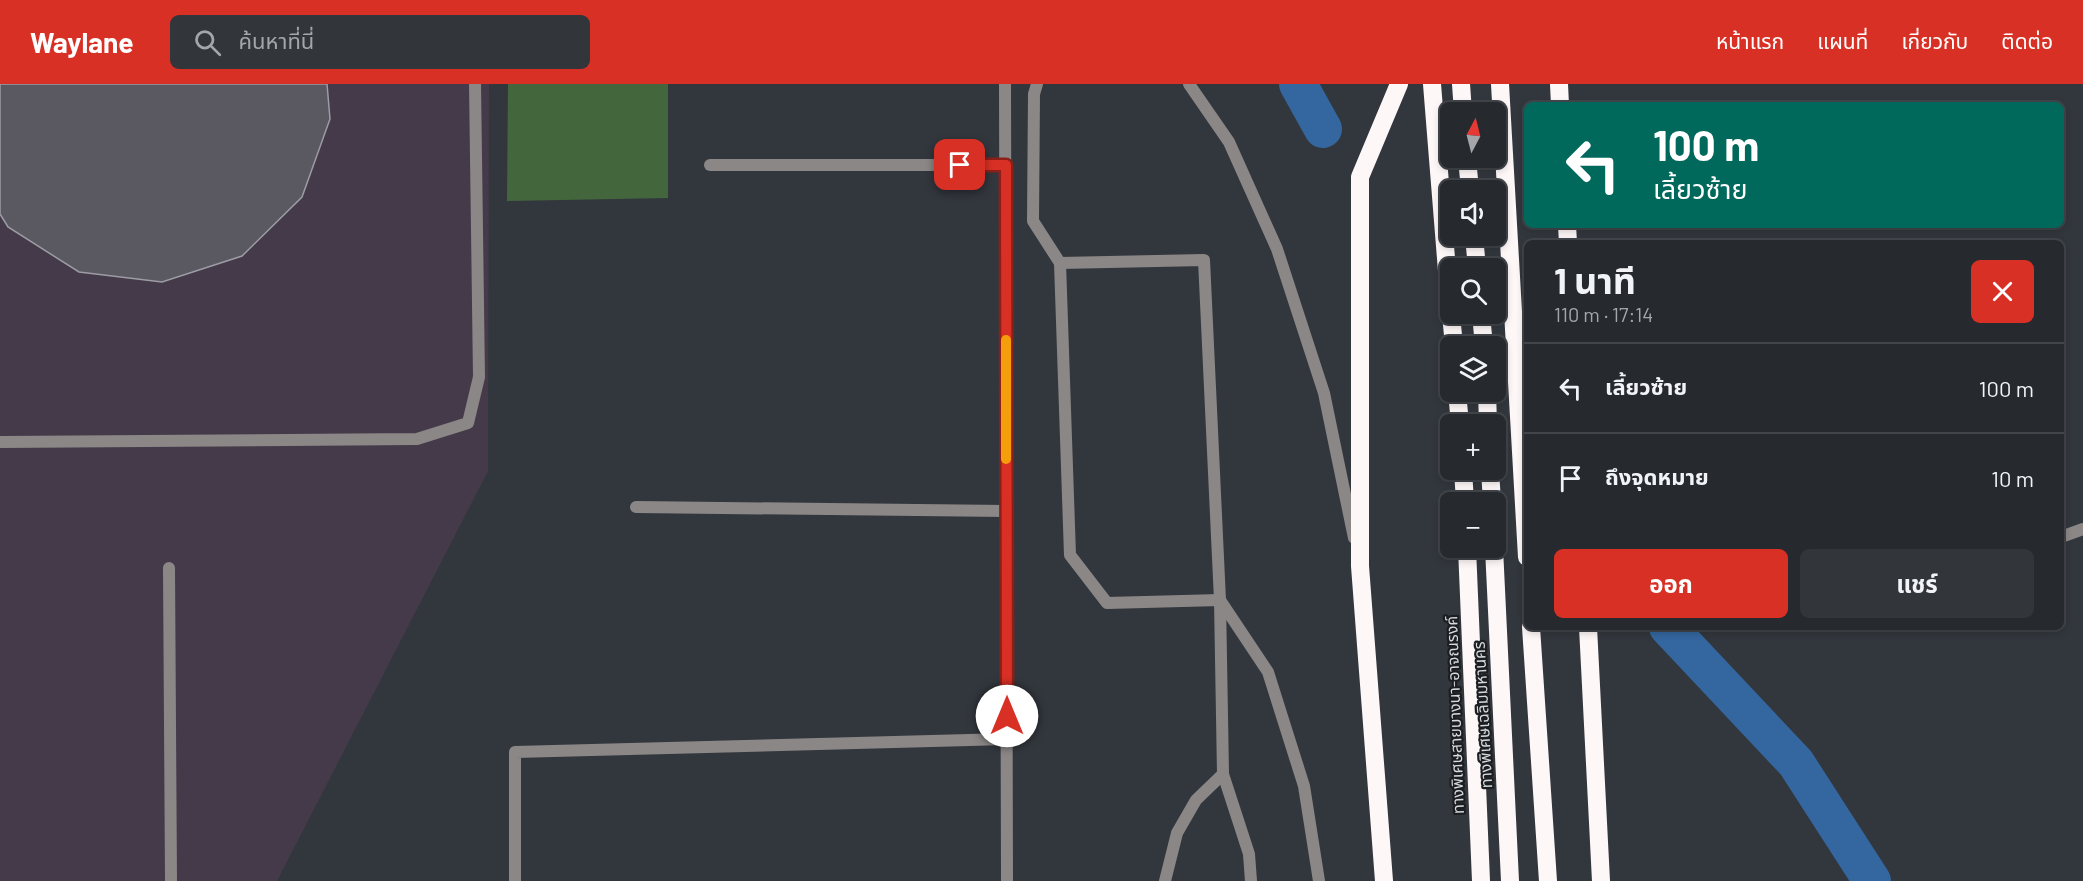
<!DOCTYPE html>
<html lang="th">
<head>
<meta charset="utf-8">
<style>
  :root { --surface:#26292e; --page:#32353a; --text:#f1f3f6; --muted:#a4a6aa; --line:#42454a; --accent:#d93025 }
  body { margin:0; font-family:Barlow,"Noto Sans Thai",sans-serif; background:var(--page); color:var(--text); height:100vh; display:flex; flex-direction:column; font-size:22px; white-space:nowrap }
  * { box-sizing:border-box; margin:0 }
  p { font-size:20px; color:var(--muted) }
  .icon { flex:none; width:33px; height:33px; fill:none; stroke:currentColor; stroke-width:2; stroke-linecap:round; stroke-linejoin:round }
  .map { position:relative; flex:1; overflow:hidden }
  .details { position:absolute; left:1524px; top:156px; width:540px; height:390px; display:flex; flex-direction:column; background:var(--surface); border-radius:9px; box-shadow:0 3px 9px #0003,0 0 0 2px var(--line) }
  .details>* { flex:none }
  .top-card { position:absolute; left:1524px; top:18px; width:540px; height:126px; border-radius:9px; box-shadow:0 3px 9px #0003,0 0 0 2px var(--line); background:#00695c; color:#fff; overflow:hidden }
  .needle { width:39px; rotate:7deg }
  .buttons { position:absolute; left:1440px; top:18px; display:grid; gap:12px }
  .buttons a { display:grid; place-items:center; width:66px; height:66px; border-radius:9px; background:var(--surface); box-shadow:0 3px 9px #0003,0 0 0 2px var(--line); font-size:30px }
  .pin { position:absolute; display:grid; place-items:center; width:51px; height:51px; color:#fff; margin:-26px; border-radius:12px; box-shadow:0 3px 9px #0006 }
  .me { position:absolute; width:66px; margin:-33px; rotate:0deg; stroke-linejoin:round; filter:drop-shadow(0 0 4px #0008) }
  .turn { display:flex; align-items:center; gap:21px; height:126px; padding:0 30px; font-size:27px }
  .turn .icon { width:78px; height:78px; stroke-width:2.5 }
  .turn b { display:block; font-size:42px; line-height:51px }
  .round { display:grid; place-items:center; flex:none; width:63px; height:63px; border-radius:9px; background:var(--page) }
  .headline { display:flex; align-items:center; justify-content:space-between; height:102px; padding:0 30px }
  h1 { font-size:36px; font-weight:700; line-height:45px }
  .action { display:flex; gap:12px; margin-top:auto; padding:12px 30px }
  .action a { flex:1; height:69px; border-radius:9px; background:var(--accent); color:#fff; font-size:24px; font-weight:700; line-height:69px; text-align:center }
  .action a+a { background:var(--page); color:var(--text) }
  ul { padding:0; list-style:none }
  li { display:flex; align-items:center; gap:18px; height:90px; padding:0 30px; border-top:2px solid var(--line) }
  li div { flex:1 }
  li b { display:block; font-size:22px }
  li em { font-style:normal }
  header { display:flex; align-items:center; gap:36px; box-sizing:border-box; height:84px; padding:0 30px; background:var(--accent); color:#fff }
  header strong { font-size:28px }
  nav { display:flex; gap:33px; margin-inline-start:auto; font-size:21px }
  .search { width:420px; height:54px; background:var(--page); display:flex; align-items:center; gap:15px; box-sizing:border-box; padding:0 21px; border-radius:9px; color:var(--muted); font-size:22px }
  .map>svg:first-child { display:block }
  .industrial { fill:#453a49 }
  .green { fill:#44663c }
  .lines { fill:none; stroke-linecap:round; stroke-linejoin:round }
  .canal { stroke:#34669f; stroke-width:38 }
  .building { fill:#5a5860; stroke:#9d9ca4; stroke-width:1.5 }
  .service { stroke:#8b8787; stroke-width:12 }
  .minor { stroke:#8b8787; stroke-width:12 }
  .motorway { stroke:#fef7f8; stroke-width:18 }
  .route-casing { stroke:#8d1f18; stroke-width:15 }
  .route { stroke:#d93025; stroke-width:10 }
  .slow { stroke:#f59e0b; stroke-width:10 }
  .labels { text-anchor:middle; dominant-baseline:central; stroke-width:4.5; stroke-linejoin:round; paint-order:stroke }
  .street-label { font-size:16px; fill:#d7dadd; stroke:#1c1e21 }
</style>
</head>
<body>
<header>
<strong>Waylane</strong>
<div class="search"><svg class="icon" aria-label="search" viewBox="0 0 24 24"><circle cx="10" cy="10" r="6"/><path d="M15 15l6 6"/></svg>ค้นหาที่นี่</div>
<nav><a>หน้าแรก</a><a>แผนที่</a><a>เกี่ยวกับ</a><a>ติดต่อ</a></nav>
</header>
<div class="map">
<svg width="2083" height="797" viewBox="0 0 2083 797">
  <rect width="100%" height="100%" fill="#32373d"/>
  <path class="industrial" d="M0,0H489L488,387L277,797H0Z"/>
  <path class="green" d="M508,0H668V114L507,117Z"/>
  <g class="lines">
    <g class="canal">
      <path d="M1298,0L1323,45"/>
      <path d="M1668,543L1796,679L1872,797"/>
    </g>
  </g>
  <path class="building" d="M0,0H327L330,35L302,113L242,172L162,198L79,188L8,143L0,130Z"/>
  <g class="lines">
    <g class="service">
      <path d="M1037,0L1034,10L1033,137L1060,179L1070,471L1107,519L1220,516L1268,588L1304,702L1319,797"/>
      <path d="M1189,0L1229,58L1277,165L1324,309L1354,454"/>
      <path d="M710,81H1006"/>
      <path d="M1060,179L1204,176L1220,516L1223,690L1196,716L1177,749L1165,797"/>
      <path d="M0,358L417,355L468,339L479,293L475,0"/>
      <path d="M636,423L1006,427"/>
      <path d="M169,484L171,797"/>
      <path d="M1223,690L1249,770L1251,797"/>
    </g>
    <g class="minor">
      <path d="M1005,0L1007,797"/>
      <path d="M2061,453L2083,445"/>
      <path d="M515,797V668L1007,655"/>
    </g>
    <g class="motorway">
      <path d="M1432,0L1450,224"/>
      <path d="M1461,0L1463,28"/>
      <path d="M1500,0L1527,473"/>
      <path d="M1559,0L1560,21"/>
      <path d="M1467,74L1470,106"/>
      <path d="M1567,141L1568,159"/>
      <path d="M1474,152L1477,184"/>
      <path d="M1451,230L1454,262"/>
      <path d="M1481,230L1484,262"/>
      <path d="M1457,308L1460,340"/>
      <path d="M1487,308L1488,340"/>
      <path d="M1463,386L1465,418"/>
      <path d="M1490,386L1492,418"/>
      <path d="M1467,464L1481,797"/>
      <path d="M1494,464L1510,797"/>
      <path d="M1531,543L1548,797"/>
      <path d="M1588,543L1601,797"/>
      <path d="M1384,797L1360,482V93L1399,0"/>
    </g>
  </g>
  <g class="lines">
    <defs>
      <path id="route" d="M960,81H1006L1007,632"/>
    </defs>
    <use href="#route" class="route-casing"/>
    <use href="#route" class="route"/>
    <path class="slow" d="M1006,256V375"/>
  </g>
  <g class="labels">
    <g class="street-label">
      <text transform="translate(1454 631) rotate(-92)">ทางพิเศษสายบางนา-อาจณรงค์</text>
      <text transform="translate(1482 631) rotate(-93)">ทางพิเศษเฉลิมมหานคร</text>
    </g>
  </g>
</svg>
<div class="buttons">
<a><svg class="needle" viewBox="-14 -14 28 28"><path d="M0-13l5 13h-10z" fill="#e53935"/><path d="M0 13l5-13h-10z" fill="#a4a6aa"/></svg></a>
<a><svg class="icon" aria-label="sound" viewBox="0 0 24 24"><path d="M4 9h4l5-4v14l-5-4H4zM17 9q2 3 0 6"/></svg></a>
<a><svg class="icon" aria-label="search" viewBox="0 0 24 24"><circle cx="10" cy="10" r="6"/><path d="M15 15l6 6"/></svg></a>
<a><svg class="icon" aria-label="layers" viewBox="0 0 24 24"><path d="M12 4l9 5-9 5-9-5zM3 14l9 5 9-5"/></svg></a>
<a>+</a>
<a>−</a>
</div>
<div class="pin" style="left:960px;top:81px;background:#d93025"><svg class="icon" aria-label="arrive" viewBox="0 0 24 24"><path d="M6 21V4h12l-3 4 3 4H6"/></svg></div>
<svg class="me" style="left:1007px;top:632px" viewBox="-20 -20 40 40"><circle r="19" fill="#fff"/><path d="M0-13L10 11 0 6-10 11z" fill="#d93025"/></svg>
<div class="top-card">
<div class="turn"><svg class="icon" aria-label="left" viewBox="0 0 24 24"><path d="M17 20v-9H6M10 6l-5 5 5 5"/></svg><div><b>100 m</b>เลี้ยวซ้าย</div></div>
</div>
<section class="details">
<div class="headline"><div><h1>1 นาที</h1><p>110 m · 17:14</p></div><a class="round" style="background:#d93025;color:#fff"><svg class="icon" aria-label="close" viewBox="0 0 24 24"><path d="M6 6l12 12M18 6L6 18"/></svg></a></div>
<ul>
<li><svg class="icon" aria-label="left" viewBox="0 0 24 24"><path d="M17 20v-9H6M10 6l-5 5 5 5"/></svg><div><b>เลี้ยวซ้าย</b></div><em>100 m</em></li>
<li><svg class="icon" aria-label="arrive" viewBox="0 0 24 24"><path d="M6 21V4h12l-3 4 3 4H6"/></svg><div><b>ถึงจุดหมาย</b></div><em>10 m</em></li>
</ul>
<div class="action"><a>ออก</a><a>แชร์</a></div>
</section>
</div>
</body>
</html>
